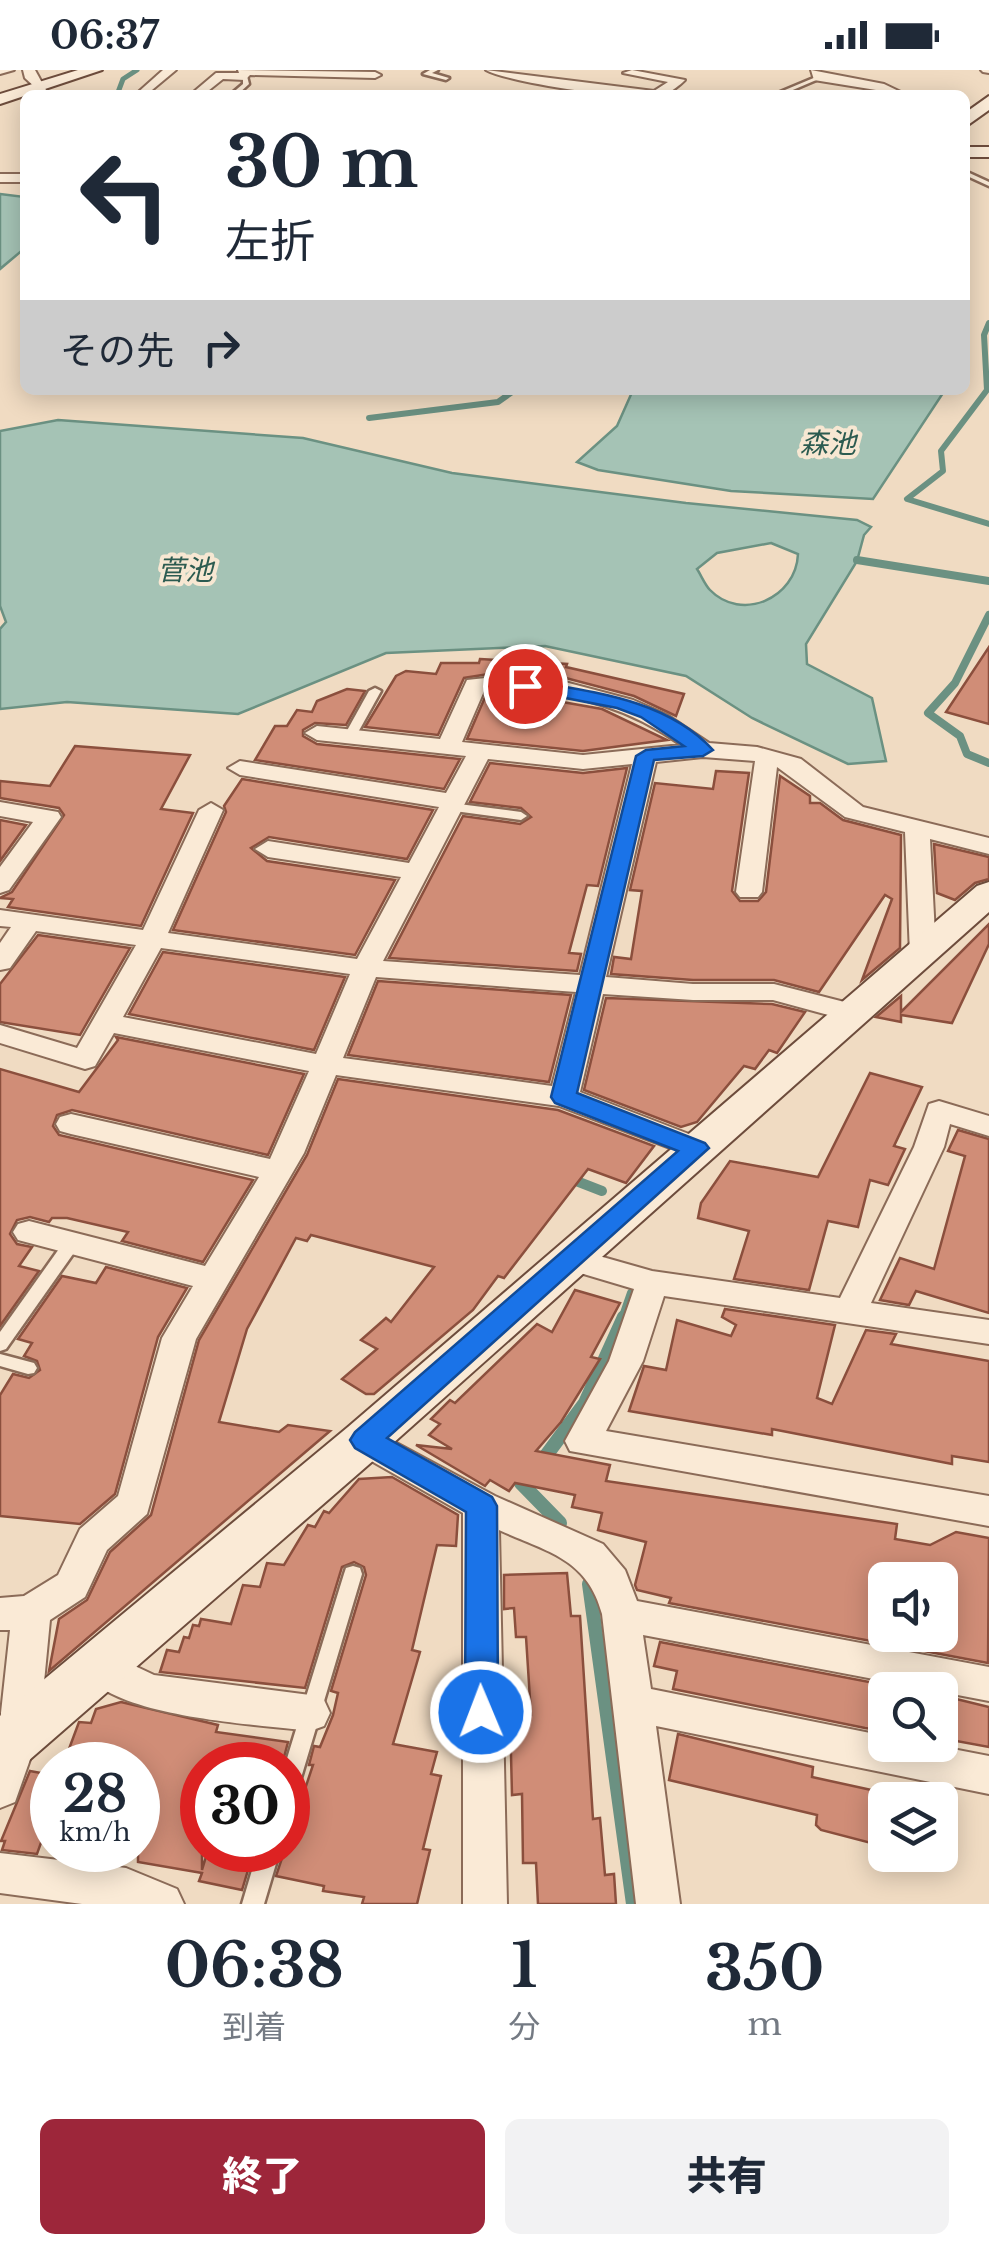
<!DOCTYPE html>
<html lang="ja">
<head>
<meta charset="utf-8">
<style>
  :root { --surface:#fff; --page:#f2f2f3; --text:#1f2937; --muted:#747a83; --accent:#9d263a }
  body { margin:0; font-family:"Libre Baskerville","Noto Sans JP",serif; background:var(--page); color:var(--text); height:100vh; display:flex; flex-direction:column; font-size:38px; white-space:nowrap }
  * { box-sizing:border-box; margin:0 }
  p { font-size:32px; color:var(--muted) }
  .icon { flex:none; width:55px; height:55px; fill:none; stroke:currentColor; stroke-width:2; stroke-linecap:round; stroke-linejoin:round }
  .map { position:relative; height:1834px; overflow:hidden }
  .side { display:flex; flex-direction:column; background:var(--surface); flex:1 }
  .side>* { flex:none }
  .banner { position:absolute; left:20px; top:20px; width:950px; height:305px; border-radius:15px; box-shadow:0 5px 25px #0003; background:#fff; color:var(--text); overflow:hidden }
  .fabs { position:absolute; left:868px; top:1492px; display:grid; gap:20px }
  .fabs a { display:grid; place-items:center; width:90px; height:90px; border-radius:15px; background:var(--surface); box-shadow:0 5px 25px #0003; font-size:50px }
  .speed { position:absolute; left:30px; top:1672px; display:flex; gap:20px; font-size:50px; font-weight:700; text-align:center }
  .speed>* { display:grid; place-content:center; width:130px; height:130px; border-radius:50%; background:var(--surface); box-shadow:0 5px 25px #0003; line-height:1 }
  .speed small { font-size:25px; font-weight:400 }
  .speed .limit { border:15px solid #d22; background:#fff; color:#111 }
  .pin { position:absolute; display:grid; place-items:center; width:85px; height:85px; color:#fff; margin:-42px; border:5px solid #fff; border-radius:50%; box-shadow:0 2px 10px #0007 }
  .me { position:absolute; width:110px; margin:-55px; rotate:359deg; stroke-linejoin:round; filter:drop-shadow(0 0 8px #0008) }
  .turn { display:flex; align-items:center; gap:35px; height:210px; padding:0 40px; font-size:45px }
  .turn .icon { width:130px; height:130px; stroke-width:2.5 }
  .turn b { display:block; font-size:70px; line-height:85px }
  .then { display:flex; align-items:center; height:95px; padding:0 40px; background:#0003; gap:20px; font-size:38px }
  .eta { display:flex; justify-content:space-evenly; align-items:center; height:170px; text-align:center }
  .eta b { font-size:60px; font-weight:800; line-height:70px }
  .button { display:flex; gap:20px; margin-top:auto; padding:20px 40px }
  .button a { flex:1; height:115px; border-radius:15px; background:var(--accent); color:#fff; font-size:40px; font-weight:800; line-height:115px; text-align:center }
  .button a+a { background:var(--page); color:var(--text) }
  .status { display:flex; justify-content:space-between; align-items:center; height:70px; padding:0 50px; background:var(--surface); direction:ltr }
  .status svg { height:28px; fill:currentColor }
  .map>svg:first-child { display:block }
  .water { fill:#a5c3b5; stroke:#6b9182; stroke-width:2.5; fill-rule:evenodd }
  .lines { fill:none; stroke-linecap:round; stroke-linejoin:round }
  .stream-far4 { stroke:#6b9182; stroke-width:5 }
  .stream-far3 { stroke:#6b9182; stroke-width:6 }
  .stream-far2 { stroke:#6b9182; stroke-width:8 }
  .stream-far1 { stroke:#6b9182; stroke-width:10 }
  .stream { stroke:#6b9182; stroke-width:14 }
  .building { fill:#d08d77; stroke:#8b4f3d; stroke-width:2.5; fill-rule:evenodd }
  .lane-casing { stroke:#8b6b58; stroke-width:5 }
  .street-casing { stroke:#8b6b58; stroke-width:4 }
  .secondary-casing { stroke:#6d4c3c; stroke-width:4 }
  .lane { fill:#faead6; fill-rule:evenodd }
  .street { fill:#faead6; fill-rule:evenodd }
  .secondary { fill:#faead6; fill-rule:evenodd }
  .route { fill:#1a73e8; stroke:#114b97; stroke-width:2.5 }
  .labels { text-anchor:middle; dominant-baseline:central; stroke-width:8; stroke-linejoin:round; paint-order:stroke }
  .far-water-label { font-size:28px; font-style:italic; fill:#2c5b50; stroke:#f7e7d2 }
</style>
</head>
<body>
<div class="status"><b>06:37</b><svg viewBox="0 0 49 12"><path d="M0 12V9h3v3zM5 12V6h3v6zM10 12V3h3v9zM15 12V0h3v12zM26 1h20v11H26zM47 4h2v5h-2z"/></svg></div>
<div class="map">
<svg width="989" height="1834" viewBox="0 0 989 1834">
  <rect width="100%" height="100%" fill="#f0dbc2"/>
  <g class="water">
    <path d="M0,124L25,127V178L0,199Z"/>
    <path d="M633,320H945L873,429L731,421L598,400L577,392L617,356Z"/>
    <path d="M58,350L303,368L452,403L686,433L857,450L871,457L864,465L857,491L806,574L807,594L872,628L886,691L848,694L752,648L686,606L545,576L386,583L238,644L67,632L0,639V559L6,552L0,536V361ZM771,473L798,484C796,529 741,552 710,520C705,515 701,505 697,499L717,483Z"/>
  </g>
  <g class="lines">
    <path class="stream-far4" d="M117,25L123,9L137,0"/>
    <g class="stream-far3">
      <path d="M989,253L984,265L987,320L941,381L943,401L907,429L989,454"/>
      <path d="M369,348L498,332L515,320"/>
    </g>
    <g class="stream-far2">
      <path d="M857,490L989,511"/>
      <path d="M989,545L955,613L928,643L960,666L967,684L989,693"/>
    </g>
    <g class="stream-far1">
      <path d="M566,1107L602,1121"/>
      <path d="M623,1249L632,1223"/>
    </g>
    <g class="stream">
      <path d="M542,1391L585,1333L624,1247"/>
      <path d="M527,1407L521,1413L560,1453"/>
      <path d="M589,1514L633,1834"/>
    </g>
  </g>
  <g class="building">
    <path d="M989,577V654L946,642Z"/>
    <path d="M480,589L567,594L566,597L684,624L676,646L634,626L562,607L495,603L464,608L438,665L365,657L396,606L406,601L436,604L441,593H479Z"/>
    <path d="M347,619L365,621L346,655L315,653L303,660V666L317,674L460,689L444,719L255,690L275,656H287L297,640L312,642L317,631Z"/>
    <path d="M517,624L602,639L667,670L583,681L467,669L486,625Z"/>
    <path d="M75,676L190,685L161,739L193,743L141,856L8,837L13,829L0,828L12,822L64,745L59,738L0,728V711L50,716Z"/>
    <path d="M490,693L583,703L627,698L598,816L587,815L569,883L581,884L577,901L389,888L463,746L520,754L531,747L521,738L470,732Z"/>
    <path d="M716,701L749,703L732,821L740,831H758L766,822L780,706L810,726V733H820L843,750L901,765L900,878L862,910L892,829L885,825L819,922L774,910H693L611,904L614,887L631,889L642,821L630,820L655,713L713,719Z"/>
    <path d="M242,709L433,740L407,789L269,767L251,778L267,791L395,810L355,885L173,860L226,742L224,736Z"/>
    <path d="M0,750L26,755L0,791Z"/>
    <path d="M934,774L989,787V809L975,813L955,830L937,823Z"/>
    <path d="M989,854V874L952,953L901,945V952L876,947L901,926V942Z"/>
    <path d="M38,865L130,878L80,965L0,952V914Z"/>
    <path d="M163,882L345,907L314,980L129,944Z"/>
    <path d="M378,911L571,925L549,1012L348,985Z"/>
    <path d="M606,928L772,934L805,942L777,983L769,980L755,999L744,996L697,1052L681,1057L584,1020Z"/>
    <path d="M116,967L304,1004L268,1085L72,1040L57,1045L53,1056L59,1065L253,1110L203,1192L122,1171L128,1162L67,1148H52L49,1152L30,1147L17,1150L10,1164L17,1174L32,1177L19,1196L39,1201L0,1256V999L79,1022L118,970Z"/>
    <path d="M870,1003L922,1017L894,1076L905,1079L888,1115L870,1110L858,1157L828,1151L809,1220L734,1209L749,1161L698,1148L701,1133L730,1091L818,1107Z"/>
    <path d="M338,1009L558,1040L654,1076L626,1113L588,1099L504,1208L498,1206L473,1240L374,1324H366L342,1309L377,1279L361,1270L386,1248L391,1252L434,1197L311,1165L307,1171L296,1168L247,1259L219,1352L279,1362L288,1355L330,1361L49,1601L59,1549L87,1530L110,1482L151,1445L199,1270L307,1085Z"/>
    <path d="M958,1060L989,1069V1243L916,1221L909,1235L880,1230L900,1188L934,1199L965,1086L948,1081Z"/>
    <path d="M106,1197L187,1218L158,1267L115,1424L80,1454L0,1446V1325L13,1304L29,1308L40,1300L37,1291L24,1286L32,1273L18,1269L62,1206L96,1213Z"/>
    <path d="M575,1220L620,1233L591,1287L600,1289L561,1352L536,1381L610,1395L606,1411L897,1454L895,1469L930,1475L956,1462L989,1468L988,1593L669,1533L671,1528L637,1520L635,1515L646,1472L598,1460L602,1443L572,1437L575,1425L515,1413L509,1421L490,1410L485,1416L416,1375L452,1379L429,1365L440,1354L431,1349L450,1330L455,1333L537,1254L552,1262ZM885,1510H940V1565H885Z"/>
    <path d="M725,1239L835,1255L817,1328L832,1334L866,1260L896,1264L891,1274L989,1291V1392L952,1386V1394L772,1359V1365L629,1341L644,1296L666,1300L677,1250L731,1266L736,1255L722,1247Z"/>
    <path d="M392,1407L458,1445L456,1476L437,1475L412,1580L420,1582L393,1674L437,1682L431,1704L441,1706L423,1779L430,1780L417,1834H362L364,1827L323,1821L324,1816L276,1806L313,1695H309L314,1676L320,1677L333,1645L338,1623L331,1621L366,1505L364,1497L354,1492L342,1497L305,1618L160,1602L167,1580L179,1582L184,1567L189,1568L193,1555L199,1556L201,1549L231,1554L243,1515L260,1517L267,1493L284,1495L308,1455L315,1457L324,1441L329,1443L359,1409Z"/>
    <path d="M567,1503L571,1546H580L593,1749L600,1748L605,1805L614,1804L616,1834H538L536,1793H523L522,1724L512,1725L510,1645H531L526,1567H516L514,1538L504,1539V1505Z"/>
    <path d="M660,1572L911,1620H885V1661L865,1658L673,1619L677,1601L654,1596Z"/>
    <path d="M940,1625L989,1637V1677L940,1668Z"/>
    <path d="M121,1632L218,1655L216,1662L288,1672L282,1695H202V1800L208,1780H254L242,1820L199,1811L202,1803L138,1792V1695H63L79,1652L91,1653L96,1639Z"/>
    <path d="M678,1664L813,1697L812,1707L876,1721L871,1773L821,1760L816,1755L817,1745L669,1710Z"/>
    <path d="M30,1701L52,1705V1742L37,1784L2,1780L5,1771H1Z"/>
  </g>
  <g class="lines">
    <defs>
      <g id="lane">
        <path d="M430,0H438L432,3L449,8L446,10L423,4Z"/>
        <path d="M243,6H247L249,14L237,25H230L243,14Z"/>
        <path d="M816,7L821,8L781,25H773Z"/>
        <path d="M965,101L989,112V116L965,105Z"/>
        <path d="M375,618L381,621L356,666L354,668H346L344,666L369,621Z"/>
        <path d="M451,733L521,742L527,746L521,750L447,740L445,737Z"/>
        <path d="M72,1167L78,1169L80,1173L78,1177L6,1279L0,1281V1262L66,1169Z"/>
        <path d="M0,1284L34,1293L37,1298L34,1303L28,1304L0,1296Z"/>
        <path d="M353,1496L360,1498L362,1504L298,1718L295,1725L288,1727V1695H285L344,1504L346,1498Z"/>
        <path d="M258,1780H280L264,1834H242Z"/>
      </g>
      <g id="street">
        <path d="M0,0H14L0,4Z"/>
        <path d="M23,0H35L46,20H38L25,8Z"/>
        <path d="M163,0H176L146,25H135Z"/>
        <path d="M238,0L375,2L381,5L375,8L250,5L245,10L223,9L203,25H190L216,3H239Z"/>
        <path d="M486,0L654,21L668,12L623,3L632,0L685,10C680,15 672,21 666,24C642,33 509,13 486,0Z"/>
        <path d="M811,0L884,14L907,25L814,10Z"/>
        <path d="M981,0H989V3L983,2Z"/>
        <rect x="0" y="104" width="25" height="8"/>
        <path d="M495,607L561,611L633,630L667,645L709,673L757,677L801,689L863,737L989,768V784L930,769L936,884L923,892L913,890L910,884L905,762L845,747L777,697L762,822L758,827H740L736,822L755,691L703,687L656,692L606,907L693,914H774L864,937L868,943L864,949L854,952L773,930H693L603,924L580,1022L707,1071L711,1078L707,1085L696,1088L559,1036L336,1005L304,1083L196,1269L147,1444L107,1480L85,1527L50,1550L39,1664L15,1732L0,1738V1652L10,1560H0V1528L24,1526L58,1505L80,1459L118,1426L162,1268L193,1216L18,1170L13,1162L18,1154L29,1151L205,1196L259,1107L71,1064L60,1061L56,1054L60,1047L71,1044L270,1089L309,1001L114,963L95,996L85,999L0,973V955L77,978L136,875L36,861L10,898L0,900V873L11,857L0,856V840L143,860L199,740L211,733L223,740L168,863L357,889L401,807L268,787L255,779L268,771L409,793L439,737L240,705L228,698L240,691L446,723L466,686L317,670L305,663L317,656L440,669L467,610ZM517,620C577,624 631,639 681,675L583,685L462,672L484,621ZM488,689L583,699L632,694L580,905L383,891ZM161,878L350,904L316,984L123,947ZM376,907L576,922L552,1016L343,988Z"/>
        <path d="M0,732L58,742L61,747L9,820L0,823V797L33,752L0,746Z"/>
        <path d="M939,1031L989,1046V1066L950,1054L944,1077L871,1233L989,1250V1274L664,1226L643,1291L606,1361L989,1426V1456L570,1381L565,1371L609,1291L634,1219L560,1197L555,1189L560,1181L571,1178L652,1201L840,1228L914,1077L929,1034Z"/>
        <path d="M365,1356L495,1426L603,1474L625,1500L637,1531L989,1597V1631L643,1565L651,1619L885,1666V1675H932L989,1686V1724L656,1656L680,1834H636L602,1544C587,1488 547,1482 499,1460L507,1834H463V1443L352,1380L347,1370L352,1360Z"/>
        <path d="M101,1580L154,1605L310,1625L324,1630L330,1643L324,1656L310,1661C257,1654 106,1648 81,1597L87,1585Z"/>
        <path d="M0,1783L126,1798L177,1819L184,1834H82L0,1823Z"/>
      </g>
      <g id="secondary">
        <path d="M78,0H102L0,34V24Z"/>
        <path d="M989,26V40L965,57V43Z"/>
        <rect x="965" y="77" width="24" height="10"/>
        <path d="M989,812V842L382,1383L20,1698L0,1705V1646L348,1357L977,816Z"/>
      </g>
    </defs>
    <use href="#lane" class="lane-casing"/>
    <use href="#street" class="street-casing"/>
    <use href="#secondary" class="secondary-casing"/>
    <use href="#lane" class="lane"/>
    <use href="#street" class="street"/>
    <use href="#secondary" class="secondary"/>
  </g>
  <path class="route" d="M525,610C590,622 665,628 713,680L703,686L654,690L577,1023L705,1073L709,1078L387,1368L492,1427L497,1436L498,1642L493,1652L481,1657L469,1652L465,1642L466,1442L355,1378L350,1370L355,1362L678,1081L555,1033L551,1027L636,686L646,680L684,676L641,647L617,638L519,619L516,616Z"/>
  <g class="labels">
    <g class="far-water-label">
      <text x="828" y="373">森池</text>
      <text x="185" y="500">菅池</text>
    </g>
  </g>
</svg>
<div class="fabs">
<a><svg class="icon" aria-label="sound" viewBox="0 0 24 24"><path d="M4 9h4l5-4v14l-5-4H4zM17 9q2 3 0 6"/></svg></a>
<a><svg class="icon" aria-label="search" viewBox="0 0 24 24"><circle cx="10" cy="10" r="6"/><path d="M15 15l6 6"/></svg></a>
<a><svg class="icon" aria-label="layers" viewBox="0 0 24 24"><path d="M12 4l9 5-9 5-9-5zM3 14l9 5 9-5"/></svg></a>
</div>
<div class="speed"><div>28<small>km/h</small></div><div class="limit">30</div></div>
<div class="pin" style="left:525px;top:616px;background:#d93025"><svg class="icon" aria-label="arrive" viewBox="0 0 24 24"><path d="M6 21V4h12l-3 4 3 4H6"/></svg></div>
<svg class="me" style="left:481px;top:1642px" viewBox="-20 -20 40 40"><circle r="17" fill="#1a73e8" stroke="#fff" stroke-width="3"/><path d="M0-11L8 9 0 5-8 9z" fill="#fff"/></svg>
<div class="banner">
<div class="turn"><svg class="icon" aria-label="left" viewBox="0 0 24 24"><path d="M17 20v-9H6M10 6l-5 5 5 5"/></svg><div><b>30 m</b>左折</div></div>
<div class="then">その先<svg class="icon" aria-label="right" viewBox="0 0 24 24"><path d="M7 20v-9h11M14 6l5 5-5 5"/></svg></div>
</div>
</div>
<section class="side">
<div class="eta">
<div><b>06:38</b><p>到着</p></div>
<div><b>1</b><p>分</p></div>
<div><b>350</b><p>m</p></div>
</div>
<div class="button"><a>終了</a><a>共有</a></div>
</section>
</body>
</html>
